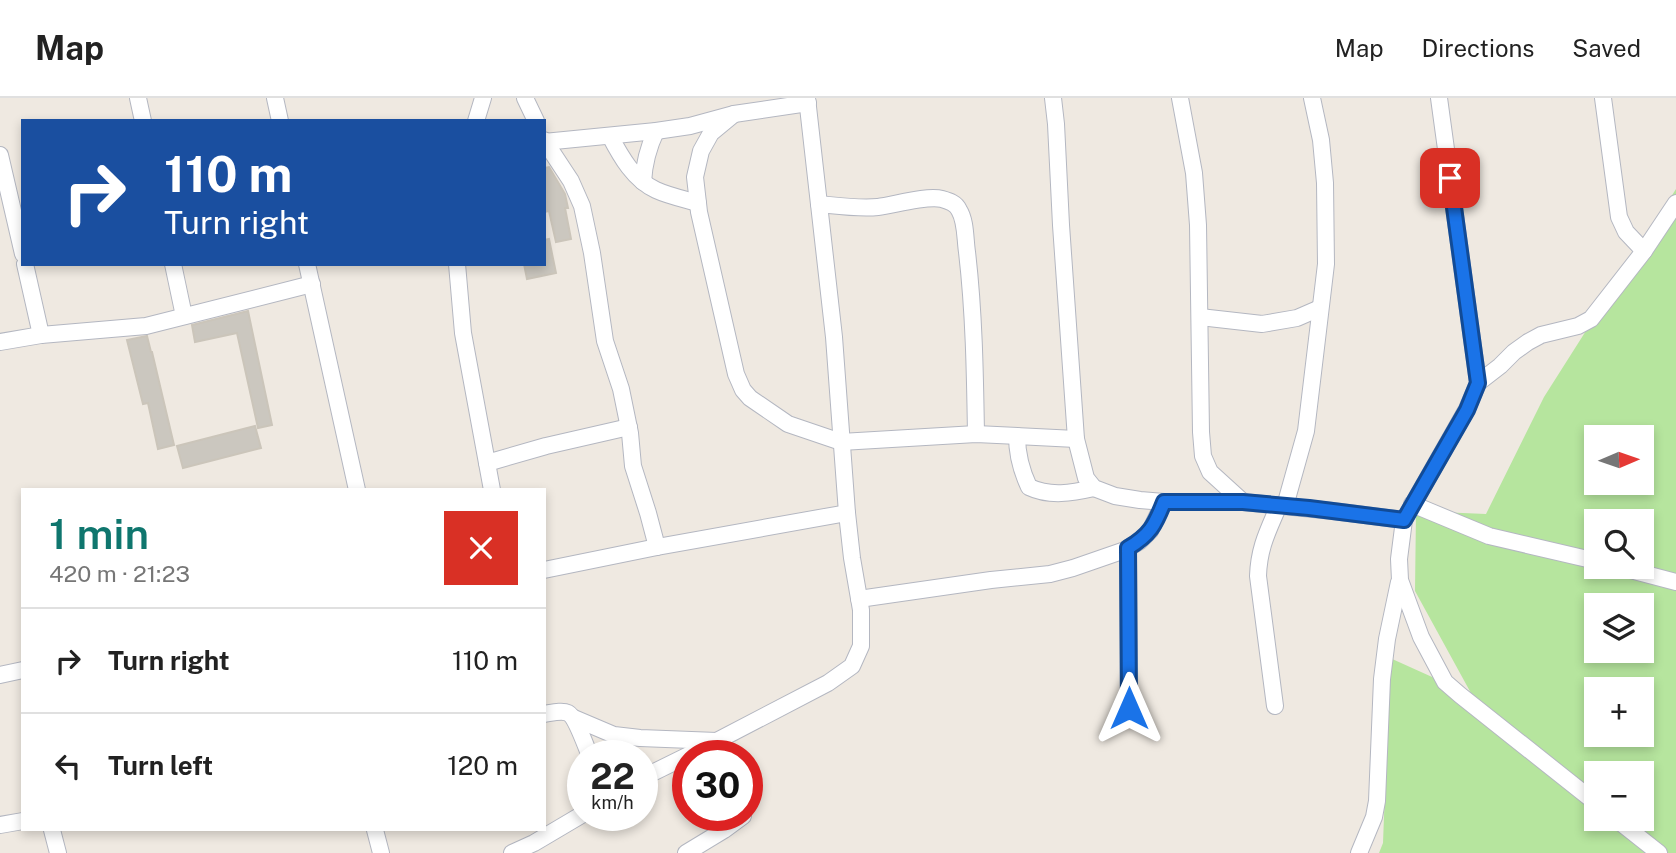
<!DOCTYPE html>
<html lang="en">
<head>
<meta charset="utf-8">
<style>
  :root { --surface:#fff; --page:#f2f2f2; --text:#222; --muted:#767676; --line:#e0e0e0; --accent:#0f766e }
  body { margin:0; font-family:"Public Sans",sans-serif; background:var(--page); color:var(--text); height:100vh; display:flex; flex-direction:column; font-size:26px; white-space:nowrap }
  * { box-sizing:border-box; margin:0 }
  p { font-size:23px; color:var(--muted) }
  .icon { flex:none; width:38px; height:38px; fill:none; stroke:currentColor; stroke-width:2; stroke-linecap:round; stroke-linejoin:round }
  .map { position:relative; flex:1; overflow:hidden }
  .details { position:absolute; left:21px; top:390px; width:525px; height:343px; display:flex; flex-direction:column; background:var(--surface); border-radius:0px; box-shadow:0 4px 10px #0003 }
  .details>* { flex:none }
  .guide { position:absolute; left:21px; top:21px; width:525px; height:147px; border-radius:0px; box-shadow:0 4px 10px #0003; background:#1a4fa0; color:#fff; overflow:hidden }
  .needle { width:46px; rotate:88deg }
  .controls { position:absolute; left:1584px; top:327px; display:grid; gap:14px }
  .controls a { display:grid; place-items:center; width:70px; height:70px; border-radius:0px; background:var(--surface); box-shadow:0 4px 10px #0003; font-size:35px }
  .speed { position:absolute; left:567px; top:642px; display:flex; gap:14px; font-size:35px; font-weight:700; text-align:center }
  .speed>* { display:grid; place-content:center; width:91px; height:91px; border-radius:50%; background:var(--surface); box-shadow:0 4px 10px #0003; line-height:1 }
  .speed small { font-size:18px; font-weight:400 }
  .speed .limit { border:10px solid #d22; background:#fff; color:#111 }
  .pin { position:absolute; display:grid; place-items:center; width:60px; height:60px; color:#fff; margin:-30px; border-radius:14px; box-shadow:0 4px 10px #0006 }
  .me { position:absolute; width:77px; margin:-38px; rotate:0deg; stroke-linejoin:round; filter:drop-shadow(0 0 5px #0008) }
  .turn { display:flex; align-items:center; gap:24px; height:147px; padding:0 28px; font-size:32px }
  .turn .icon { width:91px; height:91px; stroke-width:2.5 }
  .turn b { display:block; font-size:49px; line-height:60px }
  .round { display:grid; place-items:center; flex:none; width:74px; height:74px; border-radius:0px; background:var(--page) }
  .overview { display:flex; align-items:center; justify-content:space-between; height:119px; padding:0 28px }
  h1 { font-size:42px; font-weight:600; line-height:52px; color:var(--accent) }
  ul { padding:0; list-style:none }
  li { display:flex; align-items:center; gap:21px; height:105px; padding:0 28px; border-top:2px solid var(--line) }
  li div { flex:1 }
  li b { display:block; font-size:26px }
  li em { font-style:normal }
  header { display:flex; align-items:center; gap:42px; box-sizing:border-box; height:98px; padding:0 35px; background:var(--surface); border-bottom:2px solid var(--line) }
  header strong { font-size:33px }
  nav { display:flex; gap:38px; margin-inline-start:auto; font-size:24px }
  .map>svg:first-child { display:block }
  .green { fill:#b6e59e; fill-rule:evenodd }
  .building { fill:#cbc7bf; stroke:#cbc5ba; stroke-width:2 }
  .lines { fill:none; stroke-linecap:round; stroke-linejoin:round }
  .minor-casing { stroke:#b4b7c1; stroke-width:18 }
  .minor { stroke:#fff; stroke-width:16 }
  .route-casing { stroke:#114b97; stroke-width:18 }
  .route { stroke:#1a73e8; stroke-width:12 }
</style>
</head>
<body>
<header>
<strong>Map</strong>
<nav><a>Map</a><a>Directions</a><a>Saved</a></nav>
</header>
<div class="map">
<svg width="1676" height="755" viewBox="0 0 1676 755">
  <rect width="100%" height="100%" fill="#efe9e1"/>
  <path class="green" d="M1676,91V755H1379L1383,745L1390,560L1472,597L1415,493L1416,413L1486,416L1544,299ZM1596,340H1642V385H1596ZM1596,424H1642V469H1596ZM1596,508H1642V553H1596ZM1596,592H1642V637H1596ZM1596,676H1642V721H1596Z"/>
  <g class="building">
    <path d="M549,69L565,96L568,110H565L571,141L556,144L549,113L544,114V70Z"/>
    <path d="M549,141L556,175L527,181L524,166H544V142Z"/>
    <path d="M248,213L272,327L258,330L237,235L195,244L192,227Z"/>
    <path d="M147,238L151,254H152L174,347L158,351L148,305L143,306L127,242Z"/>
    <path d="M255,328L261,350L183,370L177,348Z"/>
  </g>
  <g class="lines">
    <defs>
      <g id="minor">
        <path d="M138,0L143,23"/>
        <path d="M275,0L280,23"/>
        <path d="M525,0L536,23"/>
        <path d="M1053,0L1056,26L1061,127L1076,341L1086,380L1094,390L1115,398L1140,402L1164,404H1243L1333,413L1404,422"/>
        <path d="M1180,0L1194,75L1198,127L1201,334L1203,358L1210,374L1243,404"/>
        <path d="M1439,0L1478,285L1467,311L1404,422L1399,461L1400,482L1421,539L1445,584L1460,597L1596,705"/>
        <path d="M1603,0L1619,119L1626,134L1644,153"/>
        <path d="M734,16L711,35L701,53L695,79L699,114L736,276L743,292L750,300L788,326L841,344L976,336L1076,341"/>
        <path d="M476,23L483,0"/>
        <path d="M610,38C621,59 634,82 656,92C669,98 684,101 698,105"/>
        <path d="M544,42L571,83L582,108L592,155L605,243L621,291L630,335L633,368L648,415L657,449"/>
        <path d="M544,44L656,33L690,28L734,16L808,5"/>
        <path d="M0,57L23,156"/>
        <path d="M643,84C644,65 648,50 656,33"/>
        <path d="M819,106C839,108 859,111 878,109C894,107 927,97 942,101C949,103 956,105 959,112C966,123 965,141 967,154C974,214 975,275 976,336"/>
        <path d="M25,166L41,237"/>
        <path d="M173,166L184,218"/>
        <path d="M307,166L357,392"/>
        <path d="M457,166L463,235L492,392"/>
        <path d="M1200,219L1262,226L1297,220L1320,210"/>
        <path d="M0,244L41,237L146,228L312,186"/>
        <path d="M1478,285L1500,268L1514,254L1528,244L1541,237L1578,228L1591,221L1644,153L1676,105"/>
        <path d="M1017,338C1017,357 1021,372 1029,389C1050,399 1072,395 1094,390"/>
        <path d="M487,365L546,348L629,329"/>
        <path d="M1412,406L1489,438L1596,463"/>
        <path d="M1285,408L1306,333L1326,166L1325,85L1321,42L1312,0"/>
        <path d="M1128,450L1129,610"/>
        <path d="M1619,469L1676,484"/>
        <path d="M544,472L657,449L847,415"/>
        <path d="M859,501L991,482L1050,476L1073,470L1125,452L1140,443L1150,433L1164,404"/>
        <path d="M0,577L23,572"/>
        <path d="M1275,608L1258,478C1259,449 1268,433 1279,407"/>
        <path d="M544,616C551,615 562,612 568,615C576,619 586,649 590,658"/>
        <path d="M574,620L614,637L640,640L717,643L724,658"/>
        <path d="M642,680L707,648L828,585L852,568L861,548V512L852,460L847,415L834,239L807,0"/>
        <path d="M1616,721L1659,755"/>
        <path d="M0,727L23,723"/>
        <path d="M52,732L58,755"/>
        <path d="M375,732L381,755"/>
        <path d="M512,755L534,745L583,716"/>
        <path d="M686,755L724,732L743,718"/>
        <path d="M1359,755L1374,719L1377,703L1382,581L1387,541L1399,484"/>
      </g>
    </defs>
    <use href="#minor" class="minor-casing"/>
    <use href="#minor" class="minor"/>
  </g>
  <g class="lines">
    <defs>
      <path id="route" d="M1129,610L1128,450C1150,437 1155,427 1164,404H1243L1309,410L1404,422L1467,312L1478,285L1450,80"/>
    </defs>
    <use href="#route" class="route-casing"/>
    <use href="#route" class="route"/>
  </g>
</svg>
<div class="controls">
<a><svg class="needle" viewBox="-14 -14 28 28"><path d="M0-13l5 13h-10z" fill="#e53935"/><path d="M0 13l5-13h-10z" fill="#767676"/></svg></a>
<a><svg class="icon" aria-label="search" viewBox="0 0 24 24"><circle cx="10" cy="10" r="6"/><path d="M15 15l6 6"/></svg></a>
<a><svg class="icon" aria-label="layers" viewBox="0 0 24 24"><path d="M12 4l9 5-9 5-9-5zM3 14l9 5 9-5"/></svg></a>
<a>+</a>
<a>−</a>
</div>
<div class="speed"><div>22<small>km/h</small></div><div class="limit">30</div></div>
<div class="pin" style="left:1450px;top:80px;background:#d93025"><svg class="icon" aria-label="arrive" viewBox="0 0 24 24"><path d="M6 21V4h12l-3 4 3 4H6"/></svg></div>
<svg class="me" style="left:1129px;top:610px" viewBox="-20 -20 40 40"><path d="M0-17L14 15 0 8-14 15z" fill="#1a73e8" stroke="#fff" stroke-width="4"/></svg>
<div class="guide">
<div class="turn"><svg class="icon" aria-label="right" viewBox="0 0 24 24"><path d="M7 20v-9h11M14 6l5 5-5 5"/></svg><div><b>110 m</b>Turn right</div></div>
</div>
<section class="details">
<div class="overview"><div><h1>1 min</h1><p>420 m · 21:23</p></div><a class="round" style="background:#d93025;color:#fff"><svg class="icon" aria-label="close" viewBox="0 0 24 24"><path d="M6 6l12 12M18 6L6 18"/></svg></a></div>
<ul>
<li><svg class="icon" aria-label="right" viewBox="0 0 24 24"><path d="M7 20v-9h11M14 6l5 5-5 5"/></svg><div><b>Turn right</b></div><em>110 m</em></li>
<li><svg class="icon" aria-label="left" viewBox="0 0 24 24"><path d="M17 20v-9H6M10 6l-5 5 5 5"/></svg><div><b>Turn left</b></div><em>120 m</em></li>
</ul>
</section>
</div>
</body>
</html>
